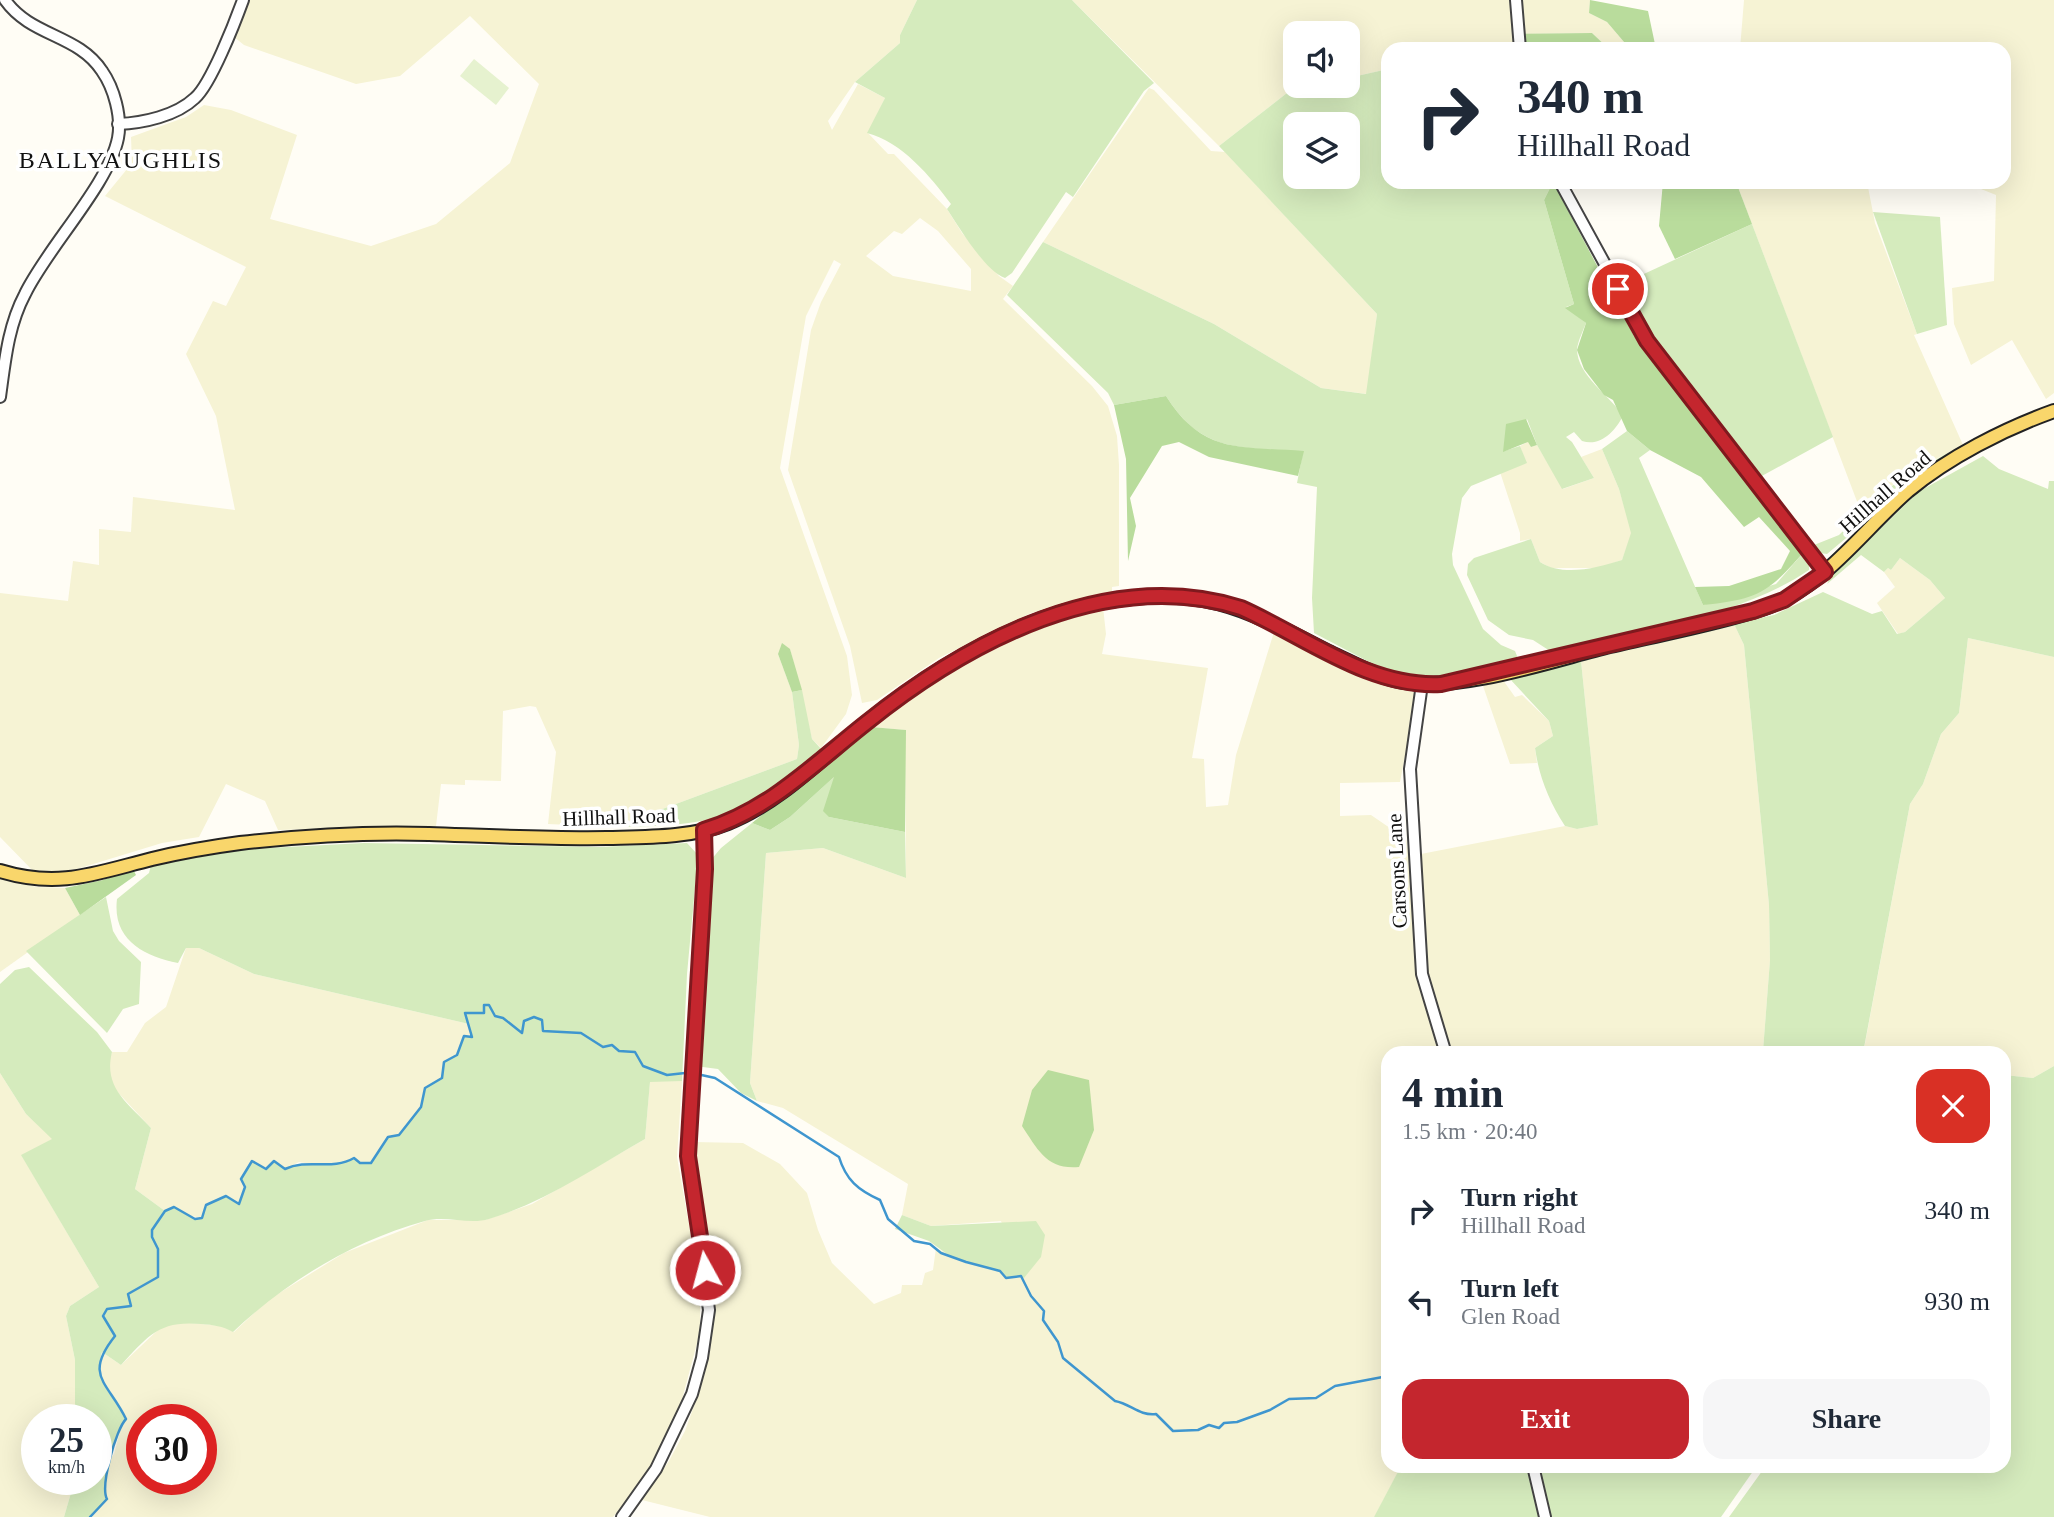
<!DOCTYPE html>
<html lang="en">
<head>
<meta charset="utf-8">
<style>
  :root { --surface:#fff; --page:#f6f6f7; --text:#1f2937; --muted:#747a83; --accent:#c4262e }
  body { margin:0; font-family:"Times New Roman",serif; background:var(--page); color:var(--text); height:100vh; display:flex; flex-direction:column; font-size:26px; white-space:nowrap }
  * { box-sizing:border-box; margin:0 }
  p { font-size:23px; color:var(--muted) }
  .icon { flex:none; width:38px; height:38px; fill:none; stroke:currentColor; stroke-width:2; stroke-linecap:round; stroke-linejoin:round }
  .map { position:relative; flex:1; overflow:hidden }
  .details { position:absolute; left:1381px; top:1046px; width:630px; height:427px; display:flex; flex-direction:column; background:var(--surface); border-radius:21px; box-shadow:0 7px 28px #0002 }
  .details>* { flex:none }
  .hud { position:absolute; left:1381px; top:42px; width:630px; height:147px; border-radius:21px; box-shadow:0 7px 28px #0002; background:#fff; color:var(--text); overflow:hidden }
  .tools { position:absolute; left:1283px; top:21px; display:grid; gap:14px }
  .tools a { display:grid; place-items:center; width:77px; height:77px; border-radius:14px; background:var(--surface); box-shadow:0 7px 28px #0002; font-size:35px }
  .speed { position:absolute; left:21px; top:1404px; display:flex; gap:14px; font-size:35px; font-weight:700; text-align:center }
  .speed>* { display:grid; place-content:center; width:91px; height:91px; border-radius:50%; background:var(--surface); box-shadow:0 7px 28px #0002; line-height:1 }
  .speed small { font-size:18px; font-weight:400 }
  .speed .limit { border:10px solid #d22; background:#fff; color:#111 }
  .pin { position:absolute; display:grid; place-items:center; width:60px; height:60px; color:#fff; margin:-30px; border:4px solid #fff; border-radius:50%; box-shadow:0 2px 7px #0007 }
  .me { position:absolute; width:77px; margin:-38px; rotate:353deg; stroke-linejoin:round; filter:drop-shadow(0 0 5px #0008) }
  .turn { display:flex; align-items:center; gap:24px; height:147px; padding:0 21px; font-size:32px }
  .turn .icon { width:91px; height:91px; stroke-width:2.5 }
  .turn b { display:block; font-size:49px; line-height:60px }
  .round { display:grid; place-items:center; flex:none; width:74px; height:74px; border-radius:21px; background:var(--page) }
  .overview { display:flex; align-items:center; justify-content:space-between; height:119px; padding:0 21px }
  h1 { font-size:42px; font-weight:600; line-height:52px }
  .button { display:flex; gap:14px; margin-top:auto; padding:14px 21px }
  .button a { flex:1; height:80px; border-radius:21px; background:var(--accent); color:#fff; font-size:28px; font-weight:600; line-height:80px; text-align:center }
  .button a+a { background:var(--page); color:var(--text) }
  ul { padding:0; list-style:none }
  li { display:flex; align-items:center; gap:21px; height:91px; padding:0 21px }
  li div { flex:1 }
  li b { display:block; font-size:26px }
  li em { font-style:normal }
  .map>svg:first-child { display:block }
  .farmland { fill:#f6f3d4; fill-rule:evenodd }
  .green { fill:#d5ebbd; fill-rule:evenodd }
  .forest { fill:#b9dc9c }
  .pitch { fill:#e6f2cf }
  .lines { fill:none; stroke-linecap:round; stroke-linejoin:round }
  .stream { stroke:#3f96cf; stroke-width:2.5 }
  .minor-casing { stroke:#444; stroke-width:14 }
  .major-casing { stroke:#222; stroke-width:16 }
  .minor { stroke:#fff; stroke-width:10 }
  .major { stroke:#f9d66b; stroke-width:12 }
  .route-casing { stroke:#7f191e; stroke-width:18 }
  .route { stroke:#c4262e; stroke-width:12 }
  .labels { text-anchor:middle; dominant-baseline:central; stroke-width:7; stroke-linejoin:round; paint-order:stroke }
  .street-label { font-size:21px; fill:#111; stroke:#fff }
  .quarter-label { font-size:24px; letter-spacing:2px; fill:#111; stroke:#fff }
</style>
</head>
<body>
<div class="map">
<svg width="2054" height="1517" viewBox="0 0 2054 1517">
  <rect width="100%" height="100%" fill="#fffdf5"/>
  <g class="farmland">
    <path d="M250,0H917L900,35V43L855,82L828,121L832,130L858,84L885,98L868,133L888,154H894L947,209L962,233L999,276L1013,286L1003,299L1092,386L1108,406L1117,436L1119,465V586L1112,587V594L1031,613L939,658L877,700L862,703L850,646L788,470L811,330L821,302L841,264L834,260L806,316L780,468L847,656L852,695L846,714L821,748L812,739L790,649L778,654L792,692L799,745L797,759L614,827L548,824L556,752L536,707L530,706L503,711L501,781L465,780V785L441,784L436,826L278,830L265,801L226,784L199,837L162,843L77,869L36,874L0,837V593L68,601L73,561L99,565V529L131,532L133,497L235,510L216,416L186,354L213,301L226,306L246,267L105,196L132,163L131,137L186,117L204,105L231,110L297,135L270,219L371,246L436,224L510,163L539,84L470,16L400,76L356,84L244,45L234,37ZM920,218L938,231L971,269V291L893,276L866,256L894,231L902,234Z"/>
    <path d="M1072,0H1510L1515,49H1388V69L1348,78V33H1295L1296,86L1219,146Z"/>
    <path d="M1519,0H1590L1589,13L1607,22L1630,49H1609L1592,33L1524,34Z"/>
    <path d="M1744,0H2054V393L2046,399L2012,340L1971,365L1954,324L1952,288L1994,281L1996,195L1981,189L1982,182H2004V49H1740Z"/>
    <path d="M1149,88L1154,90L1211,151L1225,152L1377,314L1367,394L1321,388L1214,324L1043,242Z"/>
    <path d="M1736,182H1867L1875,223L1917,334L1914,335L1963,445L1915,470L1885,490L1861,512Z"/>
    <path d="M1529,441L1531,447L1537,445L1563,489L1594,478L1581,457L1602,449L1619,489L1632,533L1622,560L1599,568H1551L1540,562L1531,539L1520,541V533L1500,472L1526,463L1520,446Z"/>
    <path d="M1900,558L1930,580L1945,598L1905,632L1898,634L1877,603L1895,587L1884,572L1888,568L1891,570Z"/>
    <path d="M1103,607L1106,634L1102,654L1208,668L1192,758L1204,759L1206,807L1228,805L1236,755L1274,632L1376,683L1417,693L1400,782L1340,783V816L1371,815L1406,839L1411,863L1415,953L1420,983L1441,1053L1388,1054V1466L1401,1467L1376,1514L1374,1517H710L642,1500L669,1461L685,1431L700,1389L715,1312L692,1158L694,1142L743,1143L780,1164L807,1193L818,1230L832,1263L874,1304L901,1293L902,1285H922L925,1273L933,1270L936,1248L966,1263L1000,1271L1012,1278L1021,1276L1001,1221L931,1226L902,1215L908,1184L783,1108L757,1101L750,1083L766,853L823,848L906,878L905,730L871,727L904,699L930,682L1025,634Z"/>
    <path d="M1734,624L1744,645L1769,905L1770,960L1763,1051L1451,1053L1429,981L1424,951L1421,854L1565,826L1577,829L1598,825L1581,661Z"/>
    <path d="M1968,638L2054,657V1066L2033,1078L2004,1075V1054H1863L1910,804L1923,784L1941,734L1959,713Z"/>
    <path d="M1503,680L1515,697L1522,695L1549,721L1553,736L1535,748L1537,763L1510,764L1483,686Z"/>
    <path d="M0,879L37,887L65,888L80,915L0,972Z"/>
    <path d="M186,948H199L254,974L469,1024L472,1037H464L457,1055L444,1062L442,1078L425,1088L421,1107L399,1135L388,1137L371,1163H334L329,1167L299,1162L285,1169L259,1167L239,1204L226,1196L206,1206L202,1218L165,1211L135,1189L151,1128L111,1085L108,1065L112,1052H127L145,1023L166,1007Z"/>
    <path d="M0,1073L26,1114L53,1139L22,1156L99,1287L70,1306L66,1316L75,1360V1419H37V1479H75L64,1517H0Z"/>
    <path d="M650,1081H682L677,1157L700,1288V1332L676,1422L655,1465L613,1517H90L107,1499L103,1491L106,1464L114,1454L122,1424L121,1409L101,1381L98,1368L102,1352L121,1365L161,1327L180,1322L222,1326L234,1332L268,1300L344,1253L428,1220H485L532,1204L645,1139ZM142,1419H201V1479H142Z"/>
  </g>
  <g class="green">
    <path d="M917,0H1072L1154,83L1144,91L1073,197L1066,192L1012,273L1005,278C984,270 959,227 947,209L951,204C930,176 902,142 867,133L885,98L855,82L900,43V35Z"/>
    <path d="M1388,69V182H1553L1544,200L1574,304L1566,307L1586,323C1583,331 1578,341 1577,349C1577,376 1611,396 1623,416C1615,431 1601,447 1582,441L1574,432L1566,437L1572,442L1594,478L1562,489L1537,445L1527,419L1504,451L1520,446L1527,463L1471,486L1462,498L1452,554L1453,565L1483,629L1501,645L1515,651L1519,661L1436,678L1394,675L1314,633L1312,598L1317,487L1297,483L1303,452C1241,446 1203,455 1166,396L1114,405L1108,393L1007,295L1043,242L1214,324L1321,388L1366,394L1377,314L1219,146L1296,86H1348V78ZM1295,124H1348V177H1295Z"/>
    <path d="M1873,212L1940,217L1947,325L1917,334Z"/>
    <path d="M1752,224L1833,437L1760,477L1655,345L1620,285Z"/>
    <path d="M1627,431L1650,450L1639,458L1703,605L1776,584L1803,553L1809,560V570C1741,616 1639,631 1560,651H1550L1533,640L1509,635L1488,620L1467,575L1468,564L1474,558L1531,539L1540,562C1563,577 1597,568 1622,560L1631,533L1619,489L1602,449Z"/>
    <path d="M1949,452L1827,554L1820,553L1814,545L1839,535L1885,490Z"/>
    <path d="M1983,456L1999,469L2048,489L2049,481H2054V657L1968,638L1959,713L1941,734L1923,784L1910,804L1863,1053H1759L1763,1051L1770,960L1769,905L1744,645L1734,624L1774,615L1823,592L1872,614L1882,611L1897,634L1905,632L1945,598L1930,580L1900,558L1891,570L1888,568L1884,572L1861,555L1827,584L1830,578L1918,492Z"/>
    <path d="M1581,661L1598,825L1577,829L1565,826C1549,801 1539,777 1535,748L1553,736L1549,721L1509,678Z"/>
    <path d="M802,690L812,739L823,751C800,768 777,787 752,802C711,827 660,826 614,827L797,759L799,745L792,692Z"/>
    <path d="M835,776L829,817L905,832L906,878L823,848L766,853L750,1083L757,1101L741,1093L718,1069L695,1066L710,861L721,848L752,823L770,830L790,817Z"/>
    <path d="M364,843L600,847L687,843L698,855L687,974L682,1081L650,1082L645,1139C594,1168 545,1202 489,1219C469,1225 445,1215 425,1221C353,1241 287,1281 233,1332C222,1326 214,1325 201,1324C159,1320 148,1336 121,1365L102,1352C93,1383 113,1393 126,1419C116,1429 100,1486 107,1499L90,1517H64L75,1479H96V1419H75V1360L66,1316L70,1306L99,1287L21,1155L52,1139L26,1114L0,1073V984L15,970L29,967L97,1032L112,1052C103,1088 128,1103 151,1128L135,1189L165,1211L174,1207L195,1219L202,1218L206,1205L226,1196L239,1203L245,1188L241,1179L252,1161L266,1169L274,1161L285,1168C308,1158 332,1171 354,1158L360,1163H371L388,1137L399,1134L421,1107L425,1088L442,1077L444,1062L457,1055L464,1036L471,1037L469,1024L254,974L199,948H186L178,963C144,956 112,940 117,899L149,873L151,865L248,849Z"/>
    <path d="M106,897L113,931L119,941L141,962L139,1004L123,1009L107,1033L26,951Z"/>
    <path d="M2054,1066V1517H1729L1765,1467L2004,1466V1075L2033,1078Z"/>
    <path d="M902,1215L931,1226L1036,1221L1045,1235L1041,1257L1024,1278L1021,1276L1006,1278L1000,1271L951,1257L929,1241L895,1229Z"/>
    <path d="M1401,1466L1527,1467L1540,1517H1374Z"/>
    <path d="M1537,1467H1756L1721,1517H1548Z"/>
  </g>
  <g class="forest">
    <path d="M1590,0L1648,11L1656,49H1630L1607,22L1589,13Z"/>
    <path d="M1592,33L1609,49H1515L1514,34Z"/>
    <path d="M1553,182L1634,336L1803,553C1767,594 1757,599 1703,605L1695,587L1729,586L1781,569L1790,551L1759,517L1744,527L1701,477L1650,450L1627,431L1613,400L1604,395L1584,369L1577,350L1586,323L1565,308L1574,304L1544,200Z"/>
    <path d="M1663,182H1736L1752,224L1675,259L1659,226Z"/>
    <path d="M1166,396C1203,455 1241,446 1304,451L1298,476L1209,457L1179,442L1162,446L1130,498L1136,526L1128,561L1126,459L1114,405Z"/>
    <path d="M1526,419L1537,445L1531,447L1528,442L1503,452L1506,424Z"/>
    <path d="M782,643L790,649L802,690L792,692L778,654Z"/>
    <path d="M871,727L906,730L905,832L829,817L823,811L834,777L790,817L770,830L752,823Z"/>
    <path d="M133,869L136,875L80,915L65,888L103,880Z"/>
    <path d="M1048,1070L1089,1080L1094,1130L1079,1167C1047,1170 1038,1150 1022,1126L1032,1090Z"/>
  </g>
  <path class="pitch" d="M474,59L509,88L496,105L460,76Z"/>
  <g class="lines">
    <g class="stream">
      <path d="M697,1074L715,1078L839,1157C846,1180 858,1190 880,1200L888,1219L914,1241L930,1244L941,1253L966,1262L1000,1271L1006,1278L1021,1276L1031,1296L1044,1311L1043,1320L1058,1342L1063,1358L1115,1401C1131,1404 1139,1416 1156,1414L1173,1431L1198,1430L1209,1425L1219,1428L1224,1423L1237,1422L1270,1410L1289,1399L1316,1398L1335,1386L1388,1376"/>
      <path d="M90,1517L107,1499C100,1486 116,1429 126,1419C108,1382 83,1376 115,1336L103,1316L107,1309L131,1306L128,1294L158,1277V1249L152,1237V1230L165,1211L174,1207L195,1219L202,1218L206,1205L226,1196L239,1204L245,1187L241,1179L252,1161L266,1169L274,1161L285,1169C308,1158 332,1171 354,1158L360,1163H371L388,1137L399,1135L421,1107L425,1088L442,1078L444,1062L457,1055L464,1036L472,1037L465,1013H484V1005H489L495,1016L503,1018L522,1033L524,1021L534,1017L542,1020L543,1031L581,1033L603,1047L612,1045L619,1051L635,1052L643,1066L667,1075L685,1073"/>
    </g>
    <defs>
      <g id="minor">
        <path d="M1516,0L1520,49"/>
        <path d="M118,124C143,123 176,116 195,98C211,84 235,22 243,0"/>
        <path d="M1560,182L1647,341L1825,572"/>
        <path d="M0,397C5,361 8,326 25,294C47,248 109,184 118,138C122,117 114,88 102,71C78,34 31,37 5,0"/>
        <path d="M1422,684L1410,769L1422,974L1446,1054"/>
        <path d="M1533,1466L1545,1517"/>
        <path d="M622,1517L656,1469L692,1394L702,1358L709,1310L688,1156L705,869L704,830"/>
      </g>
      <path id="major" d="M0,871C59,889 96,873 152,859C181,852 210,847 240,843C302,836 366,832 429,834C489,836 547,839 607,838C647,837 691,838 728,823C779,803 821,759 863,725C933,668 1019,616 1109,601C1207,585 1248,611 1331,653C1355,664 1377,677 1403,682C1460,692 1553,660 1610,646C1661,634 1713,625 1762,609C1823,589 1861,532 1908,491C1949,457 2004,429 2054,411"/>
    </defs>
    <use href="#minor" class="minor-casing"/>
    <use href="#major" class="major-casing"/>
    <use href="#minor" class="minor"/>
    <use href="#major" class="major"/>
  </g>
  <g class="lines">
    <defs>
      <path id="route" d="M705,1270L688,1156L705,869L704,830C768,811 814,764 866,723C967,642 1108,566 1241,608C1304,636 1369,688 1441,684L1753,611L1784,600L1825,572L1647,341L1618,289"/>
    </defs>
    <use href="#route" class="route-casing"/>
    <use href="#route" class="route"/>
  </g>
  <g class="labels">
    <g class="street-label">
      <text transform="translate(1885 492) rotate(-41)">Hillhall Road</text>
      <text transform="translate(619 817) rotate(-2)">Hillhall Road</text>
      <text transform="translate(1397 871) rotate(-93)">Carsons Lane</text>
    </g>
    <g class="quarter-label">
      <text x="121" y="160">BALLYAUGHLIS</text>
    </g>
  </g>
</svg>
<div class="tools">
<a><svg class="icon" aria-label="sound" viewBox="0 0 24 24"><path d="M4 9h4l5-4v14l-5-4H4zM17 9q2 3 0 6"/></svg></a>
<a><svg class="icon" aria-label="layers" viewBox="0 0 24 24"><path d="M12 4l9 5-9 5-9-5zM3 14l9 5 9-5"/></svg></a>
</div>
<div class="speed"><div>25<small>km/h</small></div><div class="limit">30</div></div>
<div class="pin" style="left:1618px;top:289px;background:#d93025"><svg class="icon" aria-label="arrive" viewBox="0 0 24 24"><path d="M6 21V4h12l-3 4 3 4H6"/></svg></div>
<svg class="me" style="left:705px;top:1270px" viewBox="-20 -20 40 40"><circle r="17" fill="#c4262e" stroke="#fff" stroke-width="3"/><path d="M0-11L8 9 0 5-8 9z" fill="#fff"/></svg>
<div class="hud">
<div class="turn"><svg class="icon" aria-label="right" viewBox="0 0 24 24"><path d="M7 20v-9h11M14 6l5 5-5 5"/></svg><div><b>340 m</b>Hillhall Road</div></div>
</div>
<section class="details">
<div class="overview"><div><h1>4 min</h1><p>1.5 km · 20:40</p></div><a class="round" style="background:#d93025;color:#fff"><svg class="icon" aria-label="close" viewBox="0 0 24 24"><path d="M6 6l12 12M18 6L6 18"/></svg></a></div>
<ul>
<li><svg class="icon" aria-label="right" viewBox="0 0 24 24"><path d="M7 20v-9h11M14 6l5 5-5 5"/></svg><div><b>Turn right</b><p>Hillhall Road</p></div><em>340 m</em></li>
<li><svg class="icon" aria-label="left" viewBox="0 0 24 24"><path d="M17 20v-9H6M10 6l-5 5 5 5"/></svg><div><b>Turn left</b><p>Glen Road</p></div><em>930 m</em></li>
</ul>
<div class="button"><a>Exit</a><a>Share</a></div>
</section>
</div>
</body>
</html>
